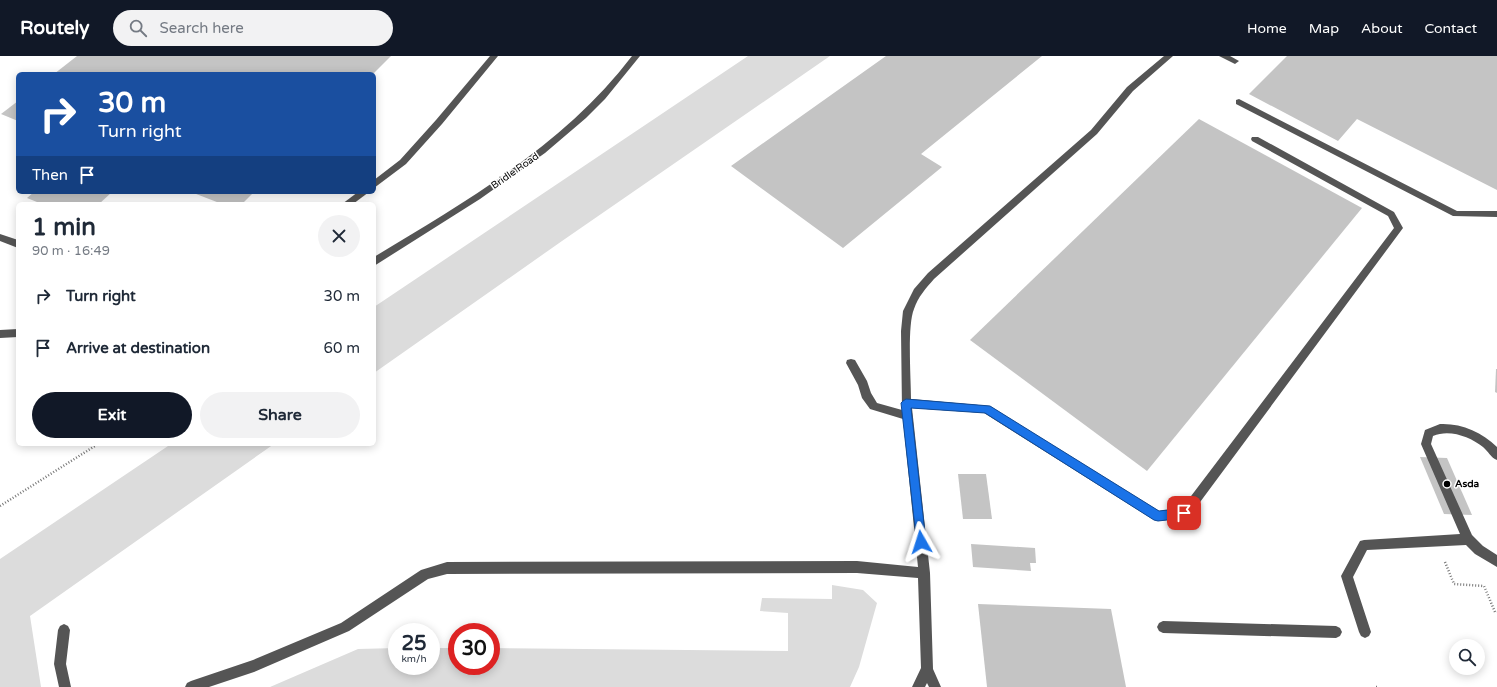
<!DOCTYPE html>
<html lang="en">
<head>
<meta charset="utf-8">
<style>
  :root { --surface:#fff; --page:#f2f2f3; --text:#1f2937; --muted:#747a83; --accent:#111827 }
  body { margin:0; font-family:"Varela Round",sans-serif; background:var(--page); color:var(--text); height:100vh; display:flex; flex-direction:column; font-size:15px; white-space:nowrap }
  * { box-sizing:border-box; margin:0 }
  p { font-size:13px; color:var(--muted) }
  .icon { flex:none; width:22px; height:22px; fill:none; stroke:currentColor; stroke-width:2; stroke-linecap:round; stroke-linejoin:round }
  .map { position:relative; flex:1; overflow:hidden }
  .panel { position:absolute; left:16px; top:146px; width:360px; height:244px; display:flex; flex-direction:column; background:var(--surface); border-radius:6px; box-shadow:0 2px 10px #0003 }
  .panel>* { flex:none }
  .banner { position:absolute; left:16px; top:16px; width:360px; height:122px; border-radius:6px; box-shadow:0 2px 10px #0003; background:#1a4fa0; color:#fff; overflow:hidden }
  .tools { position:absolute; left:1449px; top:583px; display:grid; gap:8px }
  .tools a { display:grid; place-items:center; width:36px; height:36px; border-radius:50%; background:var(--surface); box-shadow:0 2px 10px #0003; font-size:20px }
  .speed { position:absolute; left:388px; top:567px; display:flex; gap:8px; font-size:20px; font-weight:700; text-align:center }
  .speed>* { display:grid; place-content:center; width:52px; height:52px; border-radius:50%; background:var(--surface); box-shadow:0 2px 10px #0003; line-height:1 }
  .speed small { font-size:10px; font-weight:400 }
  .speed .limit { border:6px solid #d22; background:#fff; color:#111 }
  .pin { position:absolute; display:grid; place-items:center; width:34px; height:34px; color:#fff; margin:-17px; border-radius:8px; box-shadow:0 2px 6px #0006 }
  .me { position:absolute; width:44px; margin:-22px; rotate:354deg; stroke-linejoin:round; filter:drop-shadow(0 0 3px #0008) }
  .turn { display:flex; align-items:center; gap:14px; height:84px; padding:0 16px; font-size:18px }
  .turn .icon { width:52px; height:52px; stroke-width:2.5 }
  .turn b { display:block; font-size:28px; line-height:34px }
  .then { display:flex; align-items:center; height:38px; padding:0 16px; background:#0003; gap:8px; font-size:15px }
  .round { display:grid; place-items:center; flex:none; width:42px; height:42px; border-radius:21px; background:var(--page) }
  .summary { display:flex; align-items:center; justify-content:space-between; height:68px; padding:0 16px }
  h1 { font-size:24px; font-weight:800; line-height:30px }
  .button { display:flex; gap:8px; margin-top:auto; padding:8px 16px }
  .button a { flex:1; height:46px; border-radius:24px; background:var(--accent); color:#fff; font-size:16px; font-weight:800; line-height:46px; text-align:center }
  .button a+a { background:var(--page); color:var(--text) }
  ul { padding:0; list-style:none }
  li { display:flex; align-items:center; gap:12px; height:52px; padding:0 16px }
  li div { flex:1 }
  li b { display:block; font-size:15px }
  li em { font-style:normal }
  header { display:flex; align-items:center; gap:24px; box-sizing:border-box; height:56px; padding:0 20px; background:var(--accent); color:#fff }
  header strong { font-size:19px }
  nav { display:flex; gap:22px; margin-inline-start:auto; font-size:14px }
  .search { width:280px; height:36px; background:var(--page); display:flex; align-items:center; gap:10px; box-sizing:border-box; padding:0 14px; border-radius:22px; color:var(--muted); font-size:15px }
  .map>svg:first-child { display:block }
  .green { fill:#dcdcdc }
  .building { fill:#c4c4c4 }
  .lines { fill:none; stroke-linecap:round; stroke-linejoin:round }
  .path { stroke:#777; stroke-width:2.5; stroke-dasharray:1 2; stroke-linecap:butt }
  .minor { fill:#555; fill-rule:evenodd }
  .route { fill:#1a73e8; stroke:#114b97 }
  .poi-dot { fill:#000; stroke:#fff; stroke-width:1.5 }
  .labels { text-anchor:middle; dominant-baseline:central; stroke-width:3; stroke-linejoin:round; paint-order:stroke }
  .street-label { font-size:10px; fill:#000; stroke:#fff }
  .poi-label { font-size:10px; font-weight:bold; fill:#000; stroke:#fff; text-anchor:start }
</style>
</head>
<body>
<header>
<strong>Routely</strong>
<div class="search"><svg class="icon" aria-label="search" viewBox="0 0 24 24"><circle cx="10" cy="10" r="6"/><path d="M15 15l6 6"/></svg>Search here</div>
<nav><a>Home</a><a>Map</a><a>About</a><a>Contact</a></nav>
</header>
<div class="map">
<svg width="1497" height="631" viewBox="0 0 1497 631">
  <rect width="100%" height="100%" fill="#fff"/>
  <g class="green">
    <path d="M748,0H830L562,185L374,317V251Z"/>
    <path d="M171,388H274L30,560L41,631H0V503Z"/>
    <path d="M832,529L863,534L877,547L859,611L850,631H270L358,593L397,592V610H431V592H457V610H491V592L788,595V557L760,555L762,542L832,543Z"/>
  </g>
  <g class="building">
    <path d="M77,0H391L373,18H54Z"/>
    <path d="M886,0H1042L921,98L942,111L843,192L731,110Z"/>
    <path d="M1287,0H1497V134L1357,63L1338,85L1249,38Z"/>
    <path d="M18,45V65L1,58Z"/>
    <path d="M1199,63L1362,152L1147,415L970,284Z"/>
    <path d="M34,136H112L99,148H42L27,142Z"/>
    <path d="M191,136H254L242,148H222Z"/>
    <path d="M1496,313H1497V337L1495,336Z"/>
    <path d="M1420,401L1447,402L1472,459L1444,458Z"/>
    <path d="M958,418H986L992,463H963Z"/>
    <path d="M971,488L1035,492L1036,507H1030L1031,515L973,511Z"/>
    <path d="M978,548L1111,553L1126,631H987Z"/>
  </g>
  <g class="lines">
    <g class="path">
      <path d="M0,450L98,388"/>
      <path d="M1445,506L1454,528L1484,530L1495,556H1497"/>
      <path d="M1376,631H1378"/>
    </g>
    <g class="minor">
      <path d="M490,0H498L442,68L406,108L374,132V124L400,104L436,64Z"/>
      <path d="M632,0H640L605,43L586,62L545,97L480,143L374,210V201C467,145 565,88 632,0Z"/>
      <path d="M1164,0H1173L1133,35L1097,78L934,223C926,232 918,241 914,253C907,270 911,323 911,343L990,350L1159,455L1182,452L1394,172L1388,160L1252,85L1251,83L1252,81H1258L1394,156L1403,172L1189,461L1185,462L1158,465L1154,464L984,357L912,352L930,517L933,613L941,631H929L927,627L925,631H912L921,612L918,522L857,517L447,518L428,523L349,575L254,616L209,631H185L187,627L191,625L253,604L341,567L421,514L447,506L857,505L918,511L903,363L870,353L862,342L858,329L846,307L847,304L851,303L855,304L867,325L871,337L877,347L902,354L901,275L903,255L914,233L928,217L1091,74L1127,31Z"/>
      <path d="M1219,0H1230L1239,5L1235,8Z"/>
      <path d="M1239,43L1457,155H1497V161L1453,160L1236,48V44Z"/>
      <path d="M358,136H369L353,148H342Z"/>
      <path d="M0,178L18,184V192L0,185Z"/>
      <path d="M18,273V281L0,282V274Z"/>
      <path d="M1440,368C1461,367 1482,376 1497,391V404C1491,402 1488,395 1483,391C1470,381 1450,373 1433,380L1431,388L1472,479L1483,490L1497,499V511L1475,498L1466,489L1367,494L1353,521L1371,576L1369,580L1365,582L1361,580L1359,576L1341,520L1360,485L1364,484L1460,478L1421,388L1425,374Z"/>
      <path d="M1163,565L1336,570L1340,572L1342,576L1340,580L1336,582L1163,577L1159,575L1157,571L1159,567Z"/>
      <path d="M64,568L68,570L70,574L66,608L71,631H59L54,608L58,574L60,570Z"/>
    </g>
  </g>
  <path class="route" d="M906,343L990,350L1159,455L1184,452L1188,454L1190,457L1188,461L1184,462L1158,465L1154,464L985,357L911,352L926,486L924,489L921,491L917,489L901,347L903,345Z"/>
  <circle class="poi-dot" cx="1447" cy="428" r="4"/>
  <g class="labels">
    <g class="street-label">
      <text transform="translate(515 115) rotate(-35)">Bridle Road</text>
    </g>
    <g class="poi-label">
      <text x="1455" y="428">Asda</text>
    </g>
  </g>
</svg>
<div class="tools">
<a><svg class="icon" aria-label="search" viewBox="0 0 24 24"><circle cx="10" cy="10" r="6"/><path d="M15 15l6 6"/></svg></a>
</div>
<div class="speed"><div>25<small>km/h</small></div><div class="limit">30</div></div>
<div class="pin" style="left:1184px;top:457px;background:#d93025"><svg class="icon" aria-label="arrive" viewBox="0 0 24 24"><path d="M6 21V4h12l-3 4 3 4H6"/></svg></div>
<svg class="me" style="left:921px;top:486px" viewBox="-20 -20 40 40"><path d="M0-17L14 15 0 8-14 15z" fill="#1a73e8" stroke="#fff" stroke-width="4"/></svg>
<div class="banner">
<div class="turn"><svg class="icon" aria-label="right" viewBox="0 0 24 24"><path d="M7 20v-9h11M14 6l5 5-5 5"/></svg><div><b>30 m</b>Turn right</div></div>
<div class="then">Then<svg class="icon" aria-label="arrive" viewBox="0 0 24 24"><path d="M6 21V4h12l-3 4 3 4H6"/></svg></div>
</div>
<section class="panel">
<div class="summary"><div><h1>1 min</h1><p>90 m · 16:49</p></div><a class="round"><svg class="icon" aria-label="close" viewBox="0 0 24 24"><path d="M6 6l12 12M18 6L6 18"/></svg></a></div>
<ul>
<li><svg class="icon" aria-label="right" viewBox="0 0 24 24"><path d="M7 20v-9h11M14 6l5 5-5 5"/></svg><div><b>Turn right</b></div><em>30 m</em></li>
<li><svg class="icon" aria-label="arrive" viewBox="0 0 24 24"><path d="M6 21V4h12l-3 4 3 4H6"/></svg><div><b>Arrive at destination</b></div><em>60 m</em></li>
</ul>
<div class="button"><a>Exit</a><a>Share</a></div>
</section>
</div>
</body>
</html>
